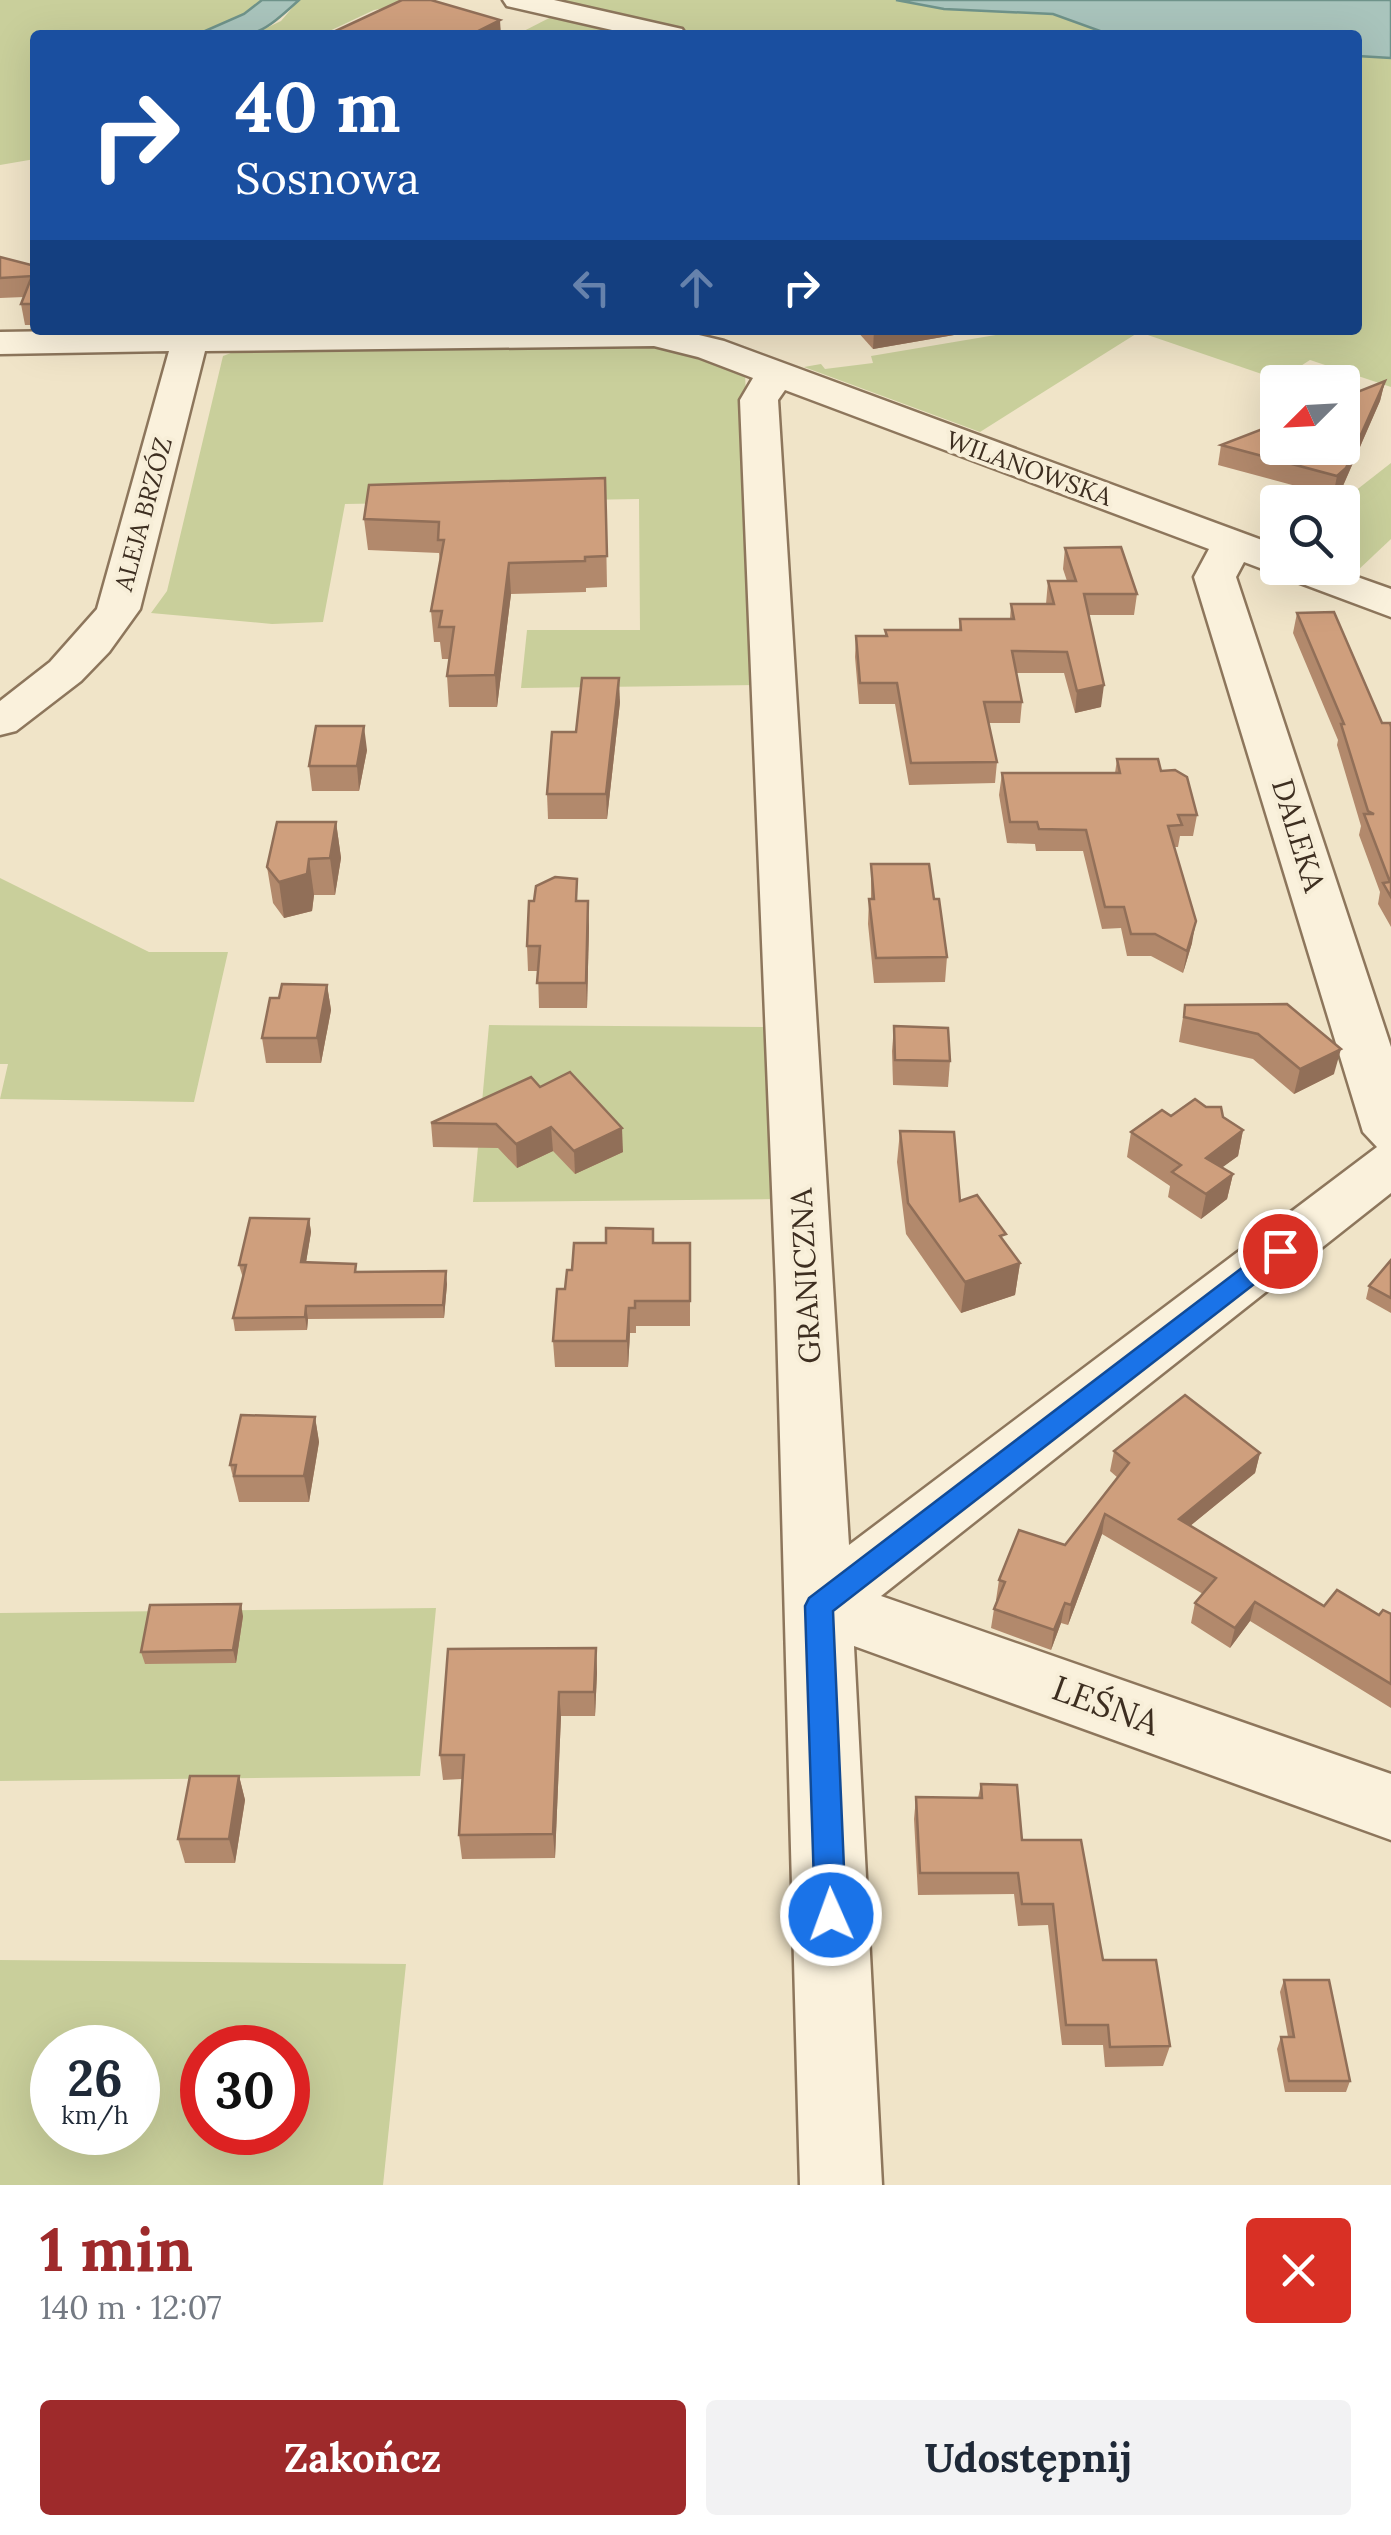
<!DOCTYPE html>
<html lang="pl">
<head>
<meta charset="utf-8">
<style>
  :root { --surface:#fff; --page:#f2f2f3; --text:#1f2937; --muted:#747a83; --accent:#9e2a2b }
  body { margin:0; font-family:Lora,serif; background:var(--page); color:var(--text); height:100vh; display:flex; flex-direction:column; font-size:38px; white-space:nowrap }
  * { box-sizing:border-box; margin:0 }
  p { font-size:32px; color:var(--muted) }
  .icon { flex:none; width:55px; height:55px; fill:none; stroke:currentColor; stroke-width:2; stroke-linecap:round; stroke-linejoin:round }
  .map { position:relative; height:2185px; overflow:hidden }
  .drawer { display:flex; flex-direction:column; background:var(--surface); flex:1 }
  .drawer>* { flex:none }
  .top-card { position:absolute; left:30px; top:30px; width:1332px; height:305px; border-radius:10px; box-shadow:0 10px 40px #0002; background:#1a4fa0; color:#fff; overflow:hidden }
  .needle { width:65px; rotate:246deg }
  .controls { position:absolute; left:1260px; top:365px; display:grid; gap:20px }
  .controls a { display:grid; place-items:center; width:100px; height:100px; border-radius:10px; background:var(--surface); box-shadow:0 10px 40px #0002; font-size:50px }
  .speed { position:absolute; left:30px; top:2025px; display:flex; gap:20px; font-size:50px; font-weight:700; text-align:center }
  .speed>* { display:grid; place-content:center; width:130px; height:130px; border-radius:50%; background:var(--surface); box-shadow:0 10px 40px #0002; line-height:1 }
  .speed small { font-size:25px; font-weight:400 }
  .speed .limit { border:15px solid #d22; background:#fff; color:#111 }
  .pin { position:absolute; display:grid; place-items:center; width:85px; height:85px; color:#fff; margin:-42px; border:5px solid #fff; border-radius:50%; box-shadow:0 2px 10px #0007 }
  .me { position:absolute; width:110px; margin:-55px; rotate:358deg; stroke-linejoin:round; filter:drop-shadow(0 0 8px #0008) }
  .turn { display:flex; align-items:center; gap:35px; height:210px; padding:0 40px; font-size:45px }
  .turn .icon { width:130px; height:130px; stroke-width:2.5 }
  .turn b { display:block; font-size:70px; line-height:85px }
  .lanes { display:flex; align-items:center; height:95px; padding:0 40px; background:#0003; justify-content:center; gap:50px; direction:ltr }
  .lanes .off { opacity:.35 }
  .round { display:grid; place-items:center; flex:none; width:105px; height:105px; border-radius:10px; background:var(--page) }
  .headline { display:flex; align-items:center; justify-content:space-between; height:170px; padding:0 40px }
  h1 { font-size:60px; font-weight:800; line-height:75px; color:var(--accent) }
  .button { display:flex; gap:20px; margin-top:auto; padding:20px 40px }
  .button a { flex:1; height:115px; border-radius:10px; background:var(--accent); color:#fff; font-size:40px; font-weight:800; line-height:115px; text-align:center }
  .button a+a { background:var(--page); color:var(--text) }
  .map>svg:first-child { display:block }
  .green { fill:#c9cf9b; fill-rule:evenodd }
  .water { fill:#a9c4bc; stroke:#6f938a; stroke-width:2.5 }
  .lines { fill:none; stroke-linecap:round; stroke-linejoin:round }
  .minor-casing { stroke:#8d765c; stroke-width:5 }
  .minor { fill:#faf1dc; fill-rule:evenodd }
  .wall { fill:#b2896c }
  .shaded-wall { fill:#916f58 }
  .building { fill:#cf9f7d; stroke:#916f58; stroke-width:2.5 }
  .route { fill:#1a73e8; stroke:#114b97; stroke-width:2.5 }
  .labels { text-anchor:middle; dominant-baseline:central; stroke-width:8; stroke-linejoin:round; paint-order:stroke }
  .far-street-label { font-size:25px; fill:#3d2e20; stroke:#f7eed8 }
  .street-label { font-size:30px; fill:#3d2e20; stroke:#f7eed8 }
  .near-street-label { font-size:35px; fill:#3d2e20; stroke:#f7eed8 }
</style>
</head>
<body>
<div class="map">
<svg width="1391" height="2185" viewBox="0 0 1391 2185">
  <rect width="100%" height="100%" fill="#f0e4c8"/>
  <g class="green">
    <path d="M0,0H262L244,14L196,35H35V159L0,165Z"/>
    <path d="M299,0H427L374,10L321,35H252L281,21Z"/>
    <path d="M545,0H1391V387L1310,360L1279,380L1139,332L980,432L804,367L821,364L825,369L873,363L871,356L1025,330H1358V35H692Z"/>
    <path d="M557,14L642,35H516Z"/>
    <path d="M663,344L745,373L758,685L521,688L527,630H640L639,499L345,504L323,622L272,624L151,613L167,591L223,356L249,346Z"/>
    <path d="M1391,463V539L1356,572L1343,567L1341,502Z"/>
    <path d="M0,878L149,952H228L194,1102L0,1099L8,1064H0Z"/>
    <path d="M489,1025L774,1027L777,1199L473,1202Z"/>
    <path d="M436,1608L420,1776L0,1781V1613Z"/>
    <path d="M0,1960L406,1964L383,2185H0ZM52,2048H138V2132H52ZM202,2048H288V2132H202Z"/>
  </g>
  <g class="water">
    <path d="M262,0H299C254,41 256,35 196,35L244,14Z"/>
    <path d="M896,0H1391V58L1358,56V35H1111L1053,14L944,9Z"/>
  </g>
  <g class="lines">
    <defs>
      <g id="minor">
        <path d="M503,0H554L682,29L686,35H634L507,6Z"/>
        <path d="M126,330H678L724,341L1278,546V568H1332L1391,589V617L1244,562L1236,577L1391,1047V1193L881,1596L1391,1774V1840L854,1646L882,2185H800L776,1287L740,400L753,378L698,357L654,346L205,351L140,609L109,652L81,681L16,731L0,735V701L50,662L97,609L169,351L0,354V332ZM785,390L1209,549L1194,577L1363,1132L1377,1147L849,1545L778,400Z"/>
      </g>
    </defs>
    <use href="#minor" class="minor-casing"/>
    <use href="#minor" class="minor"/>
  </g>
  <g class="wall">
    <path d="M0,257L35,266V325H25L21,304L24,297L0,298Z"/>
    <path d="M856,330H983L873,349Z"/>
    <path d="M1385,381L1380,401L1342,488L1333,496L1218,465L1221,445Z"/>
    <path d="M605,478L607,587L586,588V592L511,594L497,707H449L447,676L449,659H442L440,642H434L431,611L440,564L439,553L368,550L364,519Z"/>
    <path d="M1065,548L1137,594L1134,615H1088L1101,707L1075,713L1064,673H1016L1022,702L1020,723H989L997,762L995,783L909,785L895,704H859L855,657L856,636H885V630H959L960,619H1010L1011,604H1046L1048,581H1067L1063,569Z"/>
    <path d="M1297,613L1382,723L1391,727V927L1378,904L1380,892L1359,835L1361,826L1337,745L1338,740L1293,633Z"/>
    <path d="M620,702L607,819H548L547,794L576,732Z"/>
    <path d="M367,750L359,791H312L309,766Z"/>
    <path d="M1117,759L1161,771L1197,815L1193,836H1180L1178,847H1174L1192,943L1183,973L1151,956H1127L1121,928L1102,929L1083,851H1036L1035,844L1007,843L999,795L1002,773H1115Z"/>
    <path d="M336,822L341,858L335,895H314L312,911L284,918L273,903L267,867Z"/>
    <path d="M871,864L934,899L947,957L945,982L874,983L868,924L869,899H871Z"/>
    <path d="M578,901L589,926L587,1008H539L538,971H528L527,946Z"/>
    <path d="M327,985L331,1010L321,1063H266L262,1038L279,998Z"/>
    <path d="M1287,1004L1334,1074L1294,1094L1253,1059L1179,1042L1185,1005Z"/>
    <path d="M894,1026L950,1061L948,1087L893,1085L892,1051Z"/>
    <path d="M540,1087L623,1152L575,1174L553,1151L517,1168L498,1148L433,1147L431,1123Z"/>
    <path d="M1171,1116L1223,1117L1243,1130L1238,1156L1222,1167L1233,1174L1227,1199L1201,1219L1168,1197L1170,1186L1127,1157L1131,1132Z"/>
    <path d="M900,1131L960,1201L1005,1243L1020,1263L1015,1295L961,1313L906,1234L897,1162Z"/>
    <path d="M309,1219L311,1232L306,1262L357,1272L447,1284L444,1318L308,1319L307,1330L235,1331L233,1318L243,1278L239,1265Z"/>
    <path d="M654,1243H690V1326H636V1333H630L628,1367H555L553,1341L565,1289L572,1270Z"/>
    <path d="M1391,1260V1313L1366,1299L1369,1286Z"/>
    <path d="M315,1417L319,1442L309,1502H239L230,1465Z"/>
    <path d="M1114,1451L1260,1453L1255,1473L1190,1526L1324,1606L1379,1615L1391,1614V1708L1250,1621L1230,1648L1191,1623L1195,1603L1203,1594L1102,1534L1068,1625L1061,1623L1051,1650L991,1628L994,1609L998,1601L996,1600L999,1580L1065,1545L1118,1478L1110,1471Z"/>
    <path d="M243,1616L236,1663L145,1664L141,1652Z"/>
    <path d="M596,1648L597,1673L595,1716H561L555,1858L462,1859L459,1835L462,1779L443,1780L440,1755Z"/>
    <path d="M239,1776L245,1800L235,1863H185L178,1839Z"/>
    <path d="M981,1784L1022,1840L1103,1960L1170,2046L1163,2066L1105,2067L1103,2045H1062L1048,1925L1018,1926L1014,1894L918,1895L914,1819L916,1797L978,1798Z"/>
    <path d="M1284,1980L1350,2081L1346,2092H1285L1277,2049L1281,2037H1288L1280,1992Z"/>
  </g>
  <g class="shaded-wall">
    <path d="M500,20L501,35H470Z"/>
    <path d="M874,330H983L873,349Z"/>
    <path d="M1385,381L1380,401L1342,488L1333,496L1337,476Z"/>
    <path d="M509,563L511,594L497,707L495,675Z"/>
    <path d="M619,678L620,702L607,819L606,794Z"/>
    <path d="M1104,685L1101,707L1075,713L1077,691Z"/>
    <path d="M364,726L367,750L359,791L357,766Z"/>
    <path d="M336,822L341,858L335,895L330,858Z"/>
    <path d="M309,859L314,895L312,911L284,918L279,882Z"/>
    <path d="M588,901L589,926L587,1008L586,983Z"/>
    <path d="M1196,921L1192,943L1183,973L1187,951Z"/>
    <path d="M327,985L331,1010L321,1063L317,1038Z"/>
    <path d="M1341,1049L1334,1074L1294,1094L1300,1069Z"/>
    <path d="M551,1127L553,1151L517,1168L516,1144Z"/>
    <path d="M622,1128L623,1152L575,1174L574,1151Z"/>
    <path d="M1243,1130L1238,1156L1201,1183L1206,1158Z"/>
    <path d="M1233,1174L1227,1199L1201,1219L1206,1194Z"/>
    <path d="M309,1219L311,1232L304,1275L301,1262Z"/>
    <path d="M1020,1263L1015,1295L961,1313L965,1282Z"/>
    <path d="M446,1271L447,1284L444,1318L443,1305Z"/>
    <path d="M306,1306L308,1319L307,1330L305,1317Z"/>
    <path d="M629,1308L630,1333L628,1367L627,1341Z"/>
    <path d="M315,1417L319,1442L309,1502L304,1476Z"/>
    <path d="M1260,1453L1255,1473L1174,1539L1179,1519Z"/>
    <path d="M1105,1514L1102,1534L1068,1625L1071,1605Z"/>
    <path d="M1255,1602L1250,1621L1230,1648L1235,1628Z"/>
    <path d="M1065,1603L1061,1623L1051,1650L1054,1630Z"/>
    <path d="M241,1604L243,1616L236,1663L233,1650Z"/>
    <path d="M596,1648L597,1673L595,1716L594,1692Z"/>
    <path d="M559,1692L561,1716L555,1858L553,1834Z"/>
    <path d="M239,1776L245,1800L235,1863L229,1839Z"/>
  </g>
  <g class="building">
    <path d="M402,0H431L500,20L470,35H327Z"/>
    <path d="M0,257L35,266V304H21L32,276L0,278Z"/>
    <path d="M1385,381L1346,468L1337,476L1221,445L1278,423V448H1342V398Z"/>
    <path d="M605,478L607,556L585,557V561L509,563L495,675L447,676L454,627H439L442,611H431L444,540H438L439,522L364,519L369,485Z"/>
    <path d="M1121,547L1137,594H1084L1104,685L1077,691L1067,652L1012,651L1022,702H984L997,762L911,763L897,683H860L856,636H887L885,630H961L960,619H1014L1011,604H1054L1048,581H1076L1065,548Z"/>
    <path d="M1334,612L1382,723H1390L1391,727V897L1383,883L1390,882L1364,814H1374L1368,811L1341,724H1344L1297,613Z"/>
    <path d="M582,678H619L606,794H547L552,732H576Z"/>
    <path d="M316,726H364L357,766H309Z"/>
    <path d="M1117,759H1158L1161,771L1175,770L1187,777L1197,815H1178L1182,825L1168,826L1196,921L1187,951L1155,934H1131L1124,907H1105L1086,830L1039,829L1037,822H1010L1002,773H1120Z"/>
    <path d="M277,822H336L330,858L309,859L307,874L279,882L267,867Z"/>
    <path d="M871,864H929L934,899H939L947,957L876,958L869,899H874Z"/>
    <path d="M555,877L577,879L576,901H588L586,983H537L540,946H527L529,901H534L536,886Z"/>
    <path d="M282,984L327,985L317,1038H262L270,998H279Z"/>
    <path d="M1287,1004L1341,1049L1300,1069L1258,1034L1184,1017L1185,1005Z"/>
    <path d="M894,1026L948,1028L950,1061L895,1060Z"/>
    <path d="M570,1072L622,1128L574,1151L551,1127L516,1144L496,1124L431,1123L531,1077L540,1087Z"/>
    <path d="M1195,1099L1206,1107H1221L1223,1117L1243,1130L1206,1158L1233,1174L1206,1194L1172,1172L1181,1165L1131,1132L1162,1110L1171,1116Z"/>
    <path d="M900,1131L954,1132L960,1201L977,1195L1006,1234L1000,1236L1020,1263L965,1282L908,1203Z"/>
    <path d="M250,1218L309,1219L301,1262L356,1264L355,1272L446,1271L443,1305L306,1306L305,1317L233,1318L246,1265H239Z"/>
    <path d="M606,1228L653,1229V1243H690V1301H635V1308H629L627,1341H553L557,1289H565L567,1270H572L574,1243H606Z"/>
    <path d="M1391,1260V1298L1369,1286Z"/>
    <path d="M1185,1395L1260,1453L1179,1519L1324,1606L1337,1590L1379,1615L1383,1610L1391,1614V1684L1255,1602L1235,1628L1195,1603L1216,1578L1105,1514L1071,1605L1065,1603L1054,1630L994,1609L1005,1582L999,1580L1019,1530L1065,1545L1129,1463L1114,1451Z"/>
    <path d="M241,1415L315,1417L304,1476H234L236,1465H230Z"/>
    <path d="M241,1604L233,1650L141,1652L150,1605Z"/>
    <path d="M596,1648L594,1692H559L553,1834L459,1835L464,1755H440L448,1649Z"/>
    <path d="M190,1776H239L229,1839H178Z"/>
    <path d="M981,1784L1017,1785L1022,1840H1081L1103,1960H1156L1170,2046L1110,2047L1108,2025H1066L1053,1904H1022L1018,1873H920L916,1797L982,1798Z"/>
    <path d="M1284,1980H1329L1350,2081H1289L1281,2037H1294Z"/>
  </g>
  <path class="route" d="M1280,1242L1292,1251L1289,1257L833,1611L846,1915L842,1925L831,1929L820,1925L815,1915L805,1606L809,1598L1272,1245Z"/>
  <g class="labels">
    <g class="far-street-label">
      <text transform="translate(1029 468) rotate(20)">WILANOWSKA</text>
      <text transform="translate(143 514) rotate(-75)">ALEJA BRZÓZ</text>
    </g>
    <g class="street-label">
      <text transform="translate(1299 835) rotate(73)">DALEKA</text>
      <text transform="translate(805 1276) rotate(-93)">GRANICZNA</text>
    </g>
    <g class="near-street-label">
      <text transform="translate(1106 1705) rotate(20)">LEŚNA</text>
    </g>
  </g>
</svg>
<div class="controls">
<a><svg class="needle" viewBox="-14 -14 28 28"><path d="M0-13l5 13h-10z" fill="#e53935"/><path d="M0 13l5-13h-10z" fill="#747a83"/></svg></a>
<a><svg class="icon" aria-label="search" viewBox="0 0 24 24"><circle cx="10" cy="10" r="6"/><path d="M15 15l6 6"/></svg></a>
</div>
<div class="speed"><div>26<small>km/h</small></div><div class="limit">30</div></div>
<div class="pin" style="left:1280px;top:1251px;background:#d93025"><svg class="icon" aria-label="arrive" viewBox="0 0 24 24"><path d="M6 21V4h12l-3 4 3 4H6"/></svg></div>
<svg class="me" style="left:831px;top:1915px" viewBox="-20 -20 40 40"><circle r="17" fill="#1a73e8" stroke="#fff" stroke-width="3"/><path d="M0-11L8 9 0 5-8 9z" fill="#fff"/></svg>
<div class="top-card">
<div class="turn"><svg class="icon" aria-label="right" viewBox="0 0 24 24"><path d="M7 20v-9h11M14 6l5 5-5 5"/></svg><div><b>40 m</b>Sosnowa</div></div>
<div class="lanes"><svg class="icon off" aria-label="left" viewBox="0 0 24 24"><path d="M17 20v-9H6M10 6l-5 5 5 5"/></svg><svg class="icon off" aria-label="ahead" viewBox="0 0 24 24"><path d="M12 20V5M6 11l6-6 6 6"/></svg><svg class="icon" aria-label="right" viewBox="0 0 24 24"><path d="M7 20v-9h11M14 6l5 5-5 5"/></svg></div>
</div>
</div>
<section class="drawer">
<div class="headline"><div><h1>1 min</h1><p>140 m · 12:07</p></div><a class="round" style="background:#d93025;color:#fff"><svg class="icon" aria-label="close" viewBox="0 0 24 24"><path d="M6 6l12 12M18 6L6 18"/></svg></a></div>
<div class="button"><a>Zakończ</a><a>Udostępnij</a></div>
</section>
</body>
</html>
